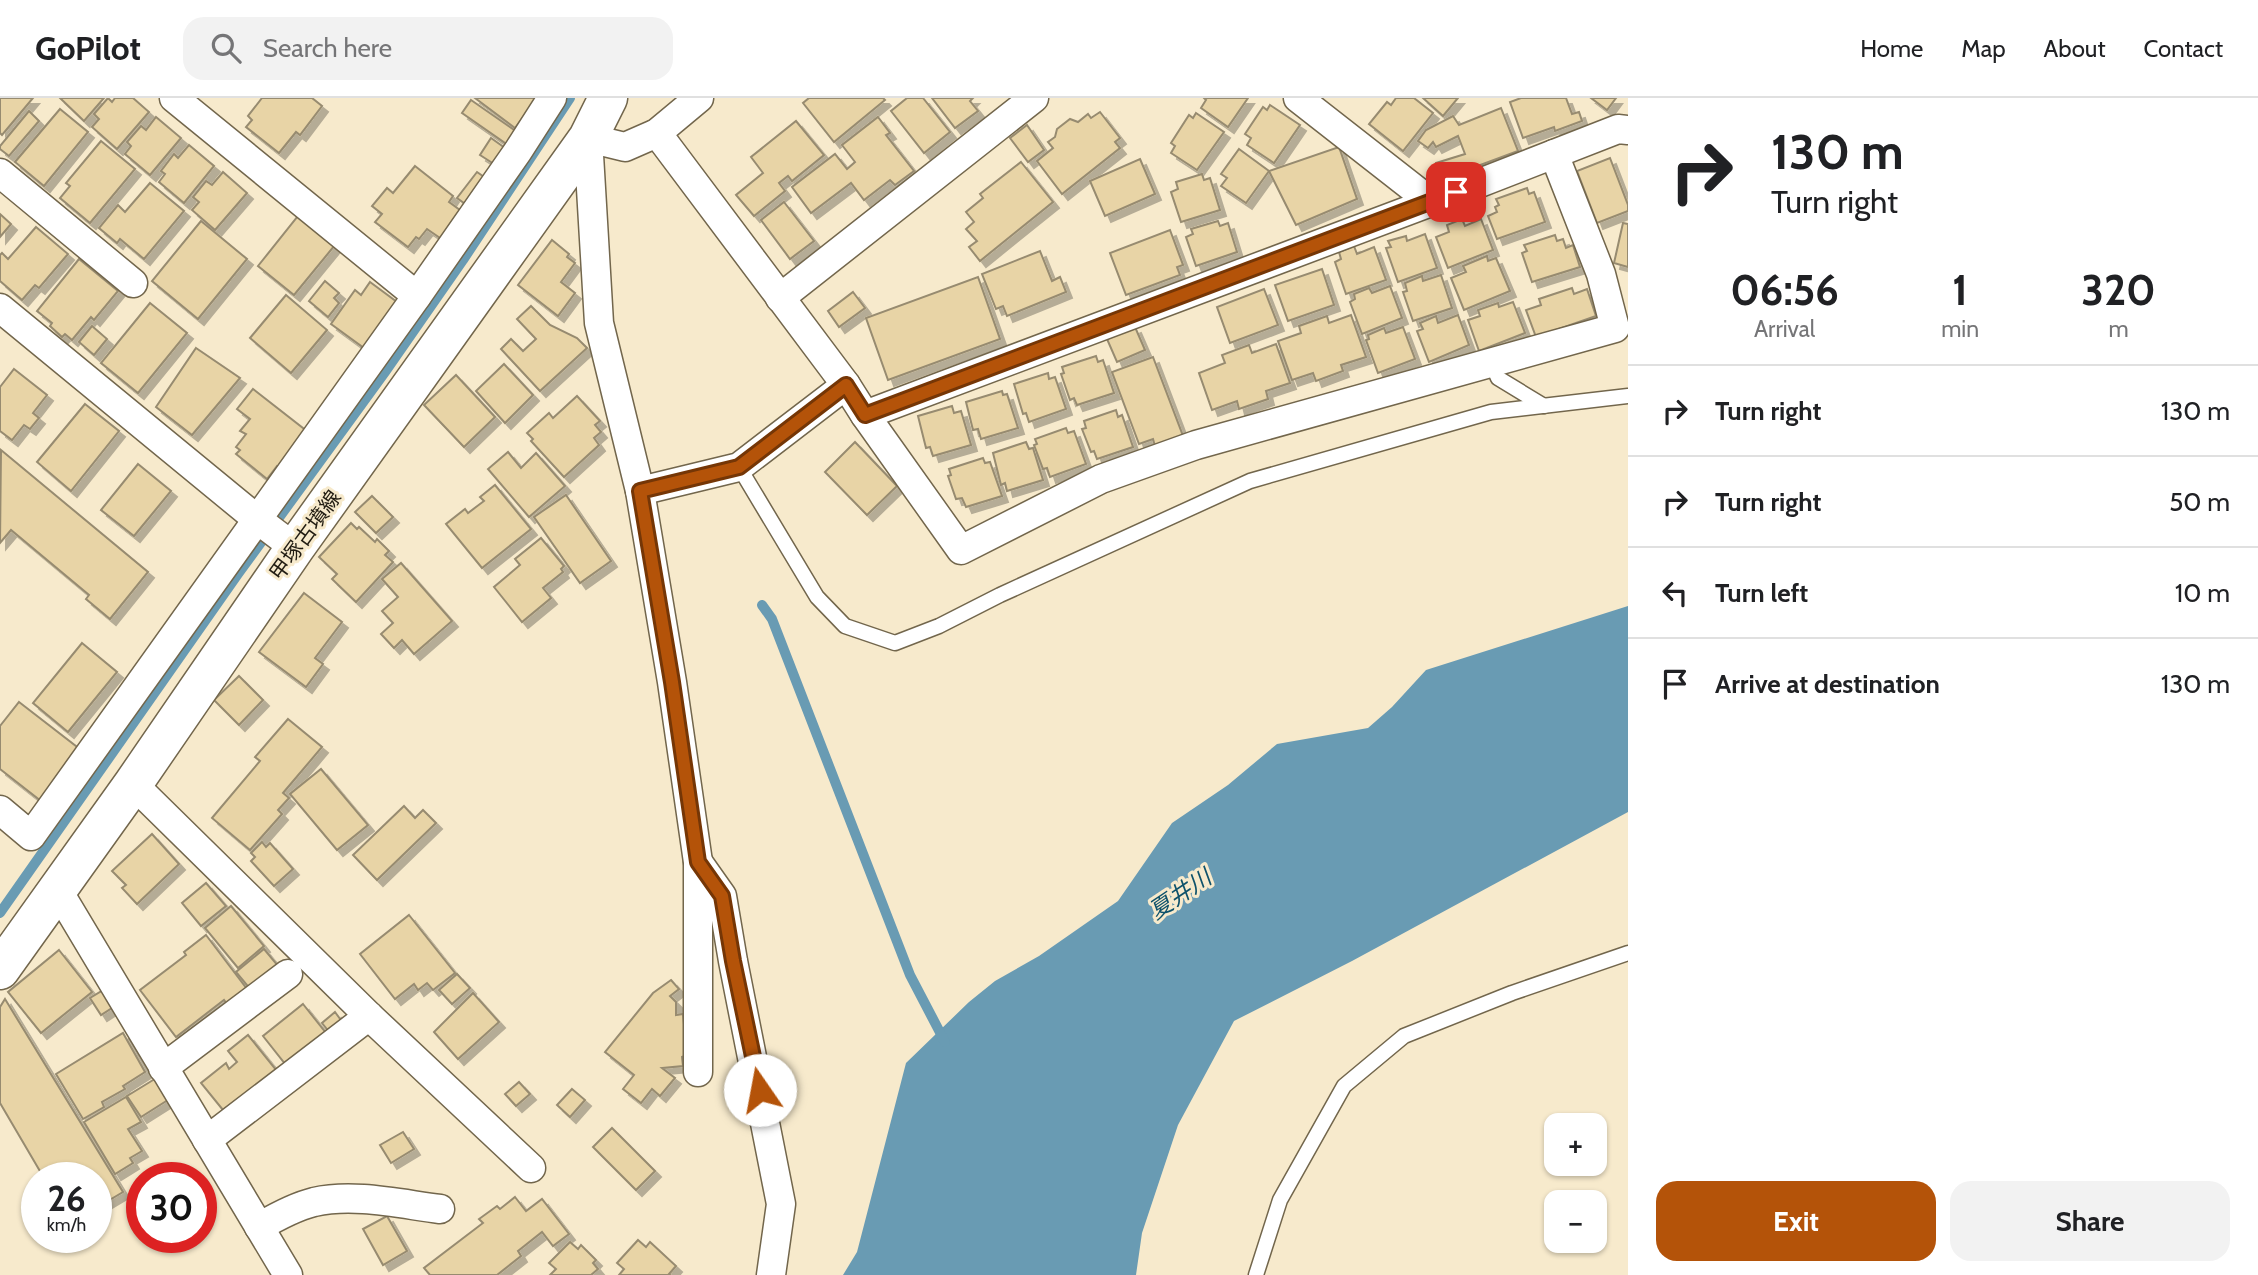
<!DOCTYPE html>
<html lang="en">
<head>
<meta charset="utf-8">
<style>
  :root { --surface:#fff; --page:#f2f2f2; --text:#202124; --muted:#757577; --line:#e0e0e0; --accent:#b45309 }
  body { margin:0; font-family:Cabin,"Noto Sans JP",sans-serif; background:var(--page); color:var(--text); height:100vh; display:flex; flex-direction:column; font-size:26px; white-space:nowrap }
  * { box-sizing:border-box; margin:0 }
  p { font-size:23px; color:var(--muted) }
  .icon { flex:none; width:38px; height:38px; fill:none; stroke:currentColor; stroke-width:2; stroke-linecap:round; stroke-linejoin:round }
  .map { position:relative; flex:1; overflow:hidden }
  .sheet { display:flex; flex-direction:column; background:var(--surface); width:630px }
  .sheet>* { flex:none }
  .hud { background:#fff; color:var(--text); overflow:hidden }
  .buttons { position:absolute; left:1544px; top:1015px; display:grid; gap:14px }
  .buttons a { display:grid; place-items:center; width:63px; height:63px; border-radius:14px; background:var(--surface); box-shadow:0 2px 5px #0004; font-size:35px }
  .speed { position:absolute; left:21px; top:1064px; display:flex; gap:14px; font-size:35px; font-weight:700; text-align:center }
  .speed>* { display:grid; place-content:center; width:91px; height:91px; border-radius:50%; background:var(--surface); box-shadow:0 2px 5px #0004; line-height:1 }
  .speed small { font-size:18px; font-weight:400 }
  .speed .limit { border:10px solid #d22; background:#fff; color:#111 }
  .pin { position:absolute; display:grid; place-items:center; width:60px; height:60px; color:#fff; margin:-30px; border-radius:14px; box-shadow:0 4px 10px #0006 }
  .me { position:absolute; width:77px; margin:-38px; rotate:348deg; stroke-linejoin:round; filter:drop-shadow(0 0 5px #0008) }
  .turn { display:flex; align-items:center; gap:24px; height:147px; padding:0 28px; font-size:32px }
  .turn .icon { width:91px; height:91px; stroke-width:2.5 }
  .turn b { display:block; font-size:49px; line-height:60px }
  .eta { display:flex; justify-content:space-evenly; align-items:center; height:119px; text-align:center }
  .eta b { font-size:42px; font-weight:800; line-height:49px }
  .button { display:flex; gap:14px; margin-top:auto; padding:14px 28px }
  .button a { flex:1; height:80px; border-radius:21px; background:var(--accent); color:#fff; font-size:28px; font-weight:800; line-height:80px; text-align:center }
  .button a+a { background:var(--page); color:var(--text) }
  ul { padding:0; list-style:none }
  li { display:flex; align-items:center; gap:21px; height:91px; padding:0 28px; border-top:2px solid var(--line) }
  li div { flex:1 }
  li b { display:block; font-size:26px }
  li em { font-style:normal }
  header { display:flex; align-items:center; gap:42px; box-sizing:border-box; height:98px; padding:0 35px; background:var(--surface); border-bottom:2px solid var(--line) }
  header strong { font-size:33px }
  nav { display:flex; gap:38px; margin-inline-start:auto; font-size:24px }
  .search { width:490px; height:63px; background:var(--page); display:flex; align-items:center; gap:18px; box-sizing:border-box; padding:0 24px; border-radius:21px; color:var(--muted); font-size:26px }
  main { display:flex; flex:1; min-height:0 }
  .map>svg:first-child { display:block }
  .water { fill:#699bb3 }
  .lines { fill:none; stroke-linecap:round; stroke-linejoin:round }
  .stream { stroke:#699bb3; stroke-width:10 }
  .building { fill:#e8d4a6; stroke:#978b70; stroke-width:2; filter:url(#shadow) }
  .lane-casing { stroke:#72664c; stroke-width:17 }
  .street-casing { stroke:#72664c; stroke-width:31 }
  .secondary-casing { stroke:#72664c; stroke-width:41 }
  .lane { stroke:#fff; stroke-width:14 }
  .street { stroke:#fff; stroke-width:28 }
  .secondary { stroke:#fff; stroke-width:38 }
  .route-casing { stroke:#753606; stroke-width:18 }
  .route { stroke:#b45309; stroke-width:12 }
  .labels { text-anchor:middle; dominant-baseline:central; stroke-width:6; stroke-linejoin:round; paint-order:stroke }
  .street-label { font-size:21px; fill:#211c12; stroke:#f7eacc }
  .water-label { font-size:23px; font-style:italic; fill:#0e526b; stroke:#f7eacc }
</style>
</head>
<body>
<header>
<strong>GoPilot</strong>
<div class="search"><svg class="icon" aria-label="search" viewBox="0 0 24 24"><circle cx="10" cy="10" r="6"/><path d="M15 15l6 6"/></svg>Search here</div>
<nav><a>Home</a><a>Map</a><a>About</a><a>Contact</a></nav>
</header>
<main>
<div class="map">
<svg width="1628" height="1177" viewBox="0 0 1628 1177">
  <defs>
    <filter id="shadow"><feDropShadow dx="6" dy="6" stdDeviation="0" flood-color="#0004"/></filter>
  </defs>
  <rect width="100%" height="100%" fill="#f7eacc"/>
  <path class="water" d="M1628,508V714L1352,863L1234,923L1178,1027L1142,1135L1136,1177H843L857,1154L906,965L969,904L995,883L1039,858L1118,803L1172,725L1228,687L1277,646L1368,630L1392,609L1426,572Z"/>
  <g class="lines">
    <g class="stream">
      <path d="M762,507L772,521L910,877L945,944"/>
      <path d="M0,815L238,476L385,274L463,162L570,0"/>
    </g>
  </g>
  <g class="building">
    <path d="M0,0H33L2,37L0,35Z"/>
    <path d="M60,0H104L84,23Z"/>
    <path d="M108,0L112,4L115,0H133L149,14L117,51L92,29L99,21L94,16Z"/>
    <path d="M262,0H312L322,8L300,37L296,34L279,55L246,29L252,22L248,18Z"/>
    <path d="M475,0H537L515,30Z"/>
    <path d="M809,0H883L885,2L834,44L803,5Z"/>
    <path d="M907,0H923L950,34L924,55L891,13Z"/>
    <path d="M932,0H973L970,3L978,13L955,30Z"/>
    <path d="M1204,0H1248L1228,29L1201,10L1206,2Z"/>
    <path d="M1396,0H1414L1433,15L1403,53L1369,26L1387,4L1391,7Z"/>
    <path d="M1423,0H1458L1443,18Z"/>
    <path d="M1521,0H1566L1572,16L1579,14L1582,23L1555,33L1554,29L1523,40L1510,4Z"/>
    <path d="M1591,0H1616L1607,12Z"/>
    <path d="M471,2L517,34L508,47L462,15Z"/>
    <path d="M1270,7L1300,27L1274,65L1247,47L1251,40L1245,36L1263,9L1267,12Z"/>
    <path d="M1501,10L1518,53L1440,82L1436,65L1465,56L1458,38L1436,49L1433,44L1428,50L1418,43L1426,32L1453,18L1459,27Z"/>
    <path d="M60,11L88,34L44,88L15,64Z"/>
    <path d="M29,13L39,23L9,58L0,51V48Z"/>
    <path d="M1100,14L1120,40L1115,44L1120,50L1062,96L1037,63L1053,50L1048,44L1055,39L1057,31L1070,21L1078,24L1088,16L1091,20Z"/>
    <path d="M1196,15L1224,34L1197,72L1171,55L1175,48L1171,45L1189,17L1193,20Z"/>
    <path d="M156,19L181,40L150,77L125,56L131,48L127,44L141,28L146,32Z"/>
    <path d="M878,19L890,35L886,37L914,73L895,87L890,82L864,102L851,85L811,115L792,89L835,56L847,71L855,64L842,47Z"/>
    <path d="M796,23L824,57L792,83L788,78L779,85L785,93L754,118L736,97L763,75L751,59Z"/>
    <path d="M1027,27L1044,52L1028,64L1010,40Z"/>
    <path d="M491,40L505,50L494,66L480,57Z"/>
    <path d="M101,43L135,71L90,125L60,100L70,88L66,85Z"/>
    <path d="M189,47L214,68L184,105L159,84L165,76L161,73L174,56L178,60Z"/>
    <path d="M1339,49L1357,101L1296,127L1269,73Z"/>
    <path d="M1239,51L1269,73L1246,105L1221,88L1227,80L1221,76Z"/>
    <path d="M1610,60L1628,107V113L1597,125L1577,73Z"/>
    <path d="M1140,61L1155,96L1105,118L1090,83Z"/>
    <path d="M1021,64L1053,104L980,163L969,149L977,143L966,131L974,124L966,114L983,100L980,96Z"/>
    <path d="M415,68L453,98L449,104L464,115L443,142L427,131L419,141L416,139L408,149L375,124L382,116L372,108L387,90L393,95Z"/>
    <path d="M223,74L247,95L215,132L192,112L199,104L193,99L206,83L212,87Z"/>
    <path d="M477,74L487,81L468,108L457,100Z"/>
    <path d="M1202,76L1204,82L1210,80L1220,112L1181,124L1171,94L1178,91L1176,84Z"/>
    <path d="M150,85L184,113L144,161L120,141L117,145L99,130L118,107L125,114Z"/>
    <path d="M1527,90L1529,96L1534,94L1545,124L1497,141L1488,118L1497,114L1495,109L1499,107L1496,101Z"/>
    <path d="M784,104L814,143L790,161L761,122Z"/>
    <path d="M0,116L11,126L0,139Z"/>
    <path d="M298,118L335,147L294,197L258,168Z"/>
    <path d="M1462,121L1465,128L1481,121L1493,152L1448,170L1436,139L1449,134L1447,127Z"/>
    <path d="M201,123L247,161L198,221L152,183Z"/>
    <path d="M1218,123L1220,128L1228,125L1237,154L1196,168L1186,139L1193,136L1191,131Z"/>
    <path d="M1623,125L1628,126V169L1614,165Z"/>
    <path d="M36,129L68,156L39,190L35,187L22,202L0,183V157L2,155L8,161Z"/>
    <path d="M1170,132L1183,167L1177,169L1180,177L1126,197L1110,155Z"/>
    <path d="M1425,136L1437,170L1398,184L1386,150L1391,149L1388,143L1406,138L1407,143Z"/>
    <path d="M1555,137L1557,143L1563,141L1566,150L1573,147L1580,169L1532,184L1522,155L1527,153L1524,147Z"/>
    <path d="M552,142L569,156L567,159L575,165L561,184L575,195L558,218L518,187Z"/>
    <path d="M1354,148L1357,156L1374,149L1386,182L1346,196L1335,164L1341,161L1339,154Z"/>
    <path d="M1040,153L1052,183L1060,179L1066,194L1007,218L1003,208L996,211L982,176Z"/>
    <path d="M1487,158L1488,163L1496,160L1510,193L1464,212L1451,180L1466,174L1463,168Z"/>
    <path d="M79,161L118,193L94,222L91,219L72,242L65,236L62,239L50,228L52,225L37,213Z"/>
    <path d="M1322,171L1334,207L1288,223L1275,187Z"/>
    <path d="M1441,177L1452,210L1413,223L1403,194L1407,193L1405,185L1422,178L1423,183Z"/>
    <path d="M978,179L1000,241L888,282L866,220Z"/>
    <path d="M325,183L339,195L334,200L339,205L328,219L309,203Z"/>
    <path d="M370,184L397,204L364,250L331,226L355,192L361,197Z"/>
    <path d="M1390,188L1402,220L1362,236L1350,204L1355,201L1354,196L1369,190L1372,195Z"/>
    <path d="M1572,190L1574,196L1587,191L1596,218L1536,239L1526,212L1541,207L1539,201Z"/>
    <path d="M1264,191L1278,227L1230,245L1217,209Z"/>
    <path d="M853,194L865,210L839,229L828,213Z"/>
    <path d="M286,197L327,232L291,275L250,240Z"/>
    <path d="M1513,204L1525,235L1479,253L1468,222L1480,218L1478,212L1498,205L1499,209Z"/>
    <path d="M150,205L187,235L138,295L101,265Z"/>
    <path d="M531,208L550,227L577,240L587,250L540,293L501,251L511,241L523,253L536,241L517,221Z"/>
    <path d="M1351,217L1366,259L1341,267L1343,273L1316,283L1313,275L1292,282L1278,243L1301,235L1299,228L1327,218L1329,225Z"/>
    <path d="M1458,217L1469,247L1429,264L1417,233L1423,231L1420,225L1436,218L1438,225Z"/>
    <path d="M92,228L107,241L94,257L79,244Z"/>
    <path d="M1135,229L1145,252L1117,264L1107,241Z"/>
    <path d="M1403,229L1415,261L1378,275L1366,242L1369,241L1368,237L1384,230L1386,235Z"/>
    <path d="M1276,246L1290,285L1266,293L1268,301L1239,311L1237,303L1212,312L1199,275L1225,265L1222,257L1249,247L1252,255Z"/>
    <path d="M196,250L240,280L192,337L156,309Z"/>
    <path d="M1096,258L1098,264L1103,262L1114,295L1077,307L1074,300L1070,302L1061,276L1064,275L1062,269Z"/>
    <path d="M1153,259L1183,338L1155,348L1153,341L1139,346L1112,274Z"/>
    <path d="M504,266L533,297L505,325L476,293Z"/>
    <path d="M14,271L47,297L33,315L39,320L30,331L24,327L12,342L0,333V289Z"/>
    <path d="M1048,275L1049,281L1055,279L1066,311L1029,324L1026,315L1023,316L1014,286Z"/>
    <path d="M456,277L495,319L464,349L424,307Z"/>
    <path d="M253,291L308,334L280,370L277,368L267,381L236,356L240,352L236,349L246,336L240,333L250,321L237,311Z"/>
    <path d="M1002,293L1003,297L1007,296L1018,330L981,341L978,331L973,332L966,304Z"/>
    <path d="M577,298L600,323L595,327L601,334L594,340L599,347L564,379L531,343L533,341L527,335L549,315L553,320Z"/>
    <path d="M85,306L119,333L71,393L37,364Z"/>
    <path d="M952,308L954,315L961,313L971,347L933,358L930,349L926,350L918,318Z"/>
    <path d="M1116,312L1118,319L1122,317L1133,349L1097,361L1094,353L1091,354L1082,331L1086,330L1084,323Z"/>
    <path d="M1066,330L1068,335L1074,333L1086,366L1050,379L1047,370L1043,371L1034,347L1037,346L1035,341Z"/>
    <path d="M855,344L897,388L867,417L825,374Z"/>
    <path d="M1026,344L1029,351L1033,350L1043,382L1007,393L1005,385L1001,387L993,355Z"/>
    <path d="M1,352L148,474L110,521L86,501L89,497L11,432L0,445Z"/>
    <path d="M508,354L521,370L536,355L565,388L529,419L488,371Z"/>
    <path d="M983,360L985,365L990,364L1002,398L966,409L962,400L956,401L948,378L951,377L949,371Z"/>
    <path d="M138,366L171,393L134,438L101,412Z"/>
    <path d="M495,387L531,431L482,470L446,426L465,411L468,415L484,403L480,399Z"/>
    <path d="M566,397L611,463L580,485L534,419Z"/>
    <path d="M372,398L393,419L376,435L355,414Z"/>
    <path d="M351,425L357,431L359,429L375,444L377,441L389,453L385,457L393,464L356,504L332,481L337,476L319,459Z"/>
    <path d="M541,440L564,468L561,471L563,474L543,490L551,500L522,524L494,489L520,467L515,461Z"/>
    <path d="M401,465L452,523L414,556L402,542L394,550L381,536L393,525L382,513L398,499L382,481Z"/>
    <path d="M304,495L342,524L315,560L323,566L306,589L259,554Z"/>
    <path d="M82,545L117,574L68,634L33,605Z"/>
    <path d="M239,578L263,602L239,627L214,602Z"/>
    <path d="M19,604L81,652L41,703L0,671V628Z"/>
    <path d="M288,621L322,649L283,695L289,700L278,712L282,716L250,752L212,720L260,663L255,659Z"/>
    <path d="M321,671L368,727L337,752L290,696Z"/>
    <path d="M404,708L415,720L423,712L436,725L377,782L353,757Z"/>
    <path d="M152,736L179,766L137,806L122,790L126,787L112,773Z"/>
    <path d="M262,744L266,749L270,745L293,771L274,788L251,763L255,759L251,755Z"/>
    <path d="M206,785L226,808L201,828L182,805Z"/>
    <path d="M231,808L264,848L238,870L205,830Z"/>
    <path d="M409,817L455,875L433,892L427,885L418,892L414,886L395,901L360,856Z"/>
    <path d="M206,837L250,895L230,910L224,902L176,939L140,892L186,857L184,854Z"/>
    <path d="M264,851L279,869L251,892L236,874Z"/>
    <path d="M59,852L92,894L41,935L8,894Z"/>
    <path d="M457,876L470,890L452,906L439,892Z"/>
    <path d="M671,882L679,891L670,898L676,904V917L683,916L687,957L682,959L683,968L662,970L675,980L660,998L652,991L641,1005L623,991L634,977L605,954L653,895Z"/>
    <path d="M105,891L115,908L101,917L90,900Z"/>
    <path d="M473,895L499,924L458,961L434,934Z"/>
    <path d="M5,901L123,1094L96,1110V1080H44L0,1005V909Z"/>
    <path d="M303,906L326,935L286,967L263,938Z"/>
    <path d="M335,914L343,925L330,935L322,925Z"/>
    <path d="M123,935L145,974L123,988L125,991L102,1004L104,1009L83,1021L56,976Z"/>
    <path d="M248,937L277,973L241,1002L239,1000L223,1012L201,985L226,965L229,971L237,964L228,953Z"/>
    <path d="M158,979L171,1000L141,1019L127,998Z"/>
    <path d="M519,984L530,996L516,1008L505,996Z"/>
    <path d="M572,991L585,1002L570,1019L557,1007Z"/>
    <path d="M126,999L141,1024L128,1031L142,1053L130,1060L133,1065L115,1076L84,1024Z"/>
    <path d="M612,1030L655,1073L636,1092L593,1049Z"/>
    <path d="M403,1034L414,1051L391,1065L380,1047Z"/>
    <path d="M515,1099L526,1113L542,1101L569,1136L553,1148L542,1134L518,1153L521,1158L497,1177H430L424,1170L483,1125L479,1121L497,1108L500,1111Z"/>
    <path d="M387,1118L407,1153L383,1167L363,1131Z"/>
    <path d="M638,1142L646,1149L650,1144L676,1168L669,1176L670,1177H619L624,1171L617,1165Z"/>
    <path d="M570,1144L578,1151L581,1147L596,1162L593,1165L598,1171L591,1177H550L556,1171L549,1165Z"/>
  </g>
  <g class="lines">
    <defs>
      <g id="lane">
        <path d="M1491,264L1498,280L1544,308"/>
        <path d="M739,369L817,499L845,528L895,545L939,528L1000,497L1250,383L1491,314L1628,298"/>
        <path d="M1256,1177L1280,1102L1344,988L1404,938L1512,895L1628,855"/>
      </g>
      <g id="street">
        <path d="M174,0L417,198"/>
        <path d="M1298,0L1431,104"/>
        <path d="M657,35L846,287L865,317L1431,104L1618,31L1628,32"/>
        <path d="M0,75L133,185"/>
        <path d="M780,200L1034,0"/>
        <path d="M0,210L258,422L295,450"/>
        <path d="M865,317L961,452L1101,381L1196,347L1615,230L1601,176L1554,56"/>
        <path d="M640,393L739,369L846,287"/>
        <path d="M133,686L369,918L531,1070"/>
        <path d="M0,712L31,738L417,198L518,53L552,0"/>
        <path d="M698,764L722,798L733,863L781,1106L771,1177"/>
        <path d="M57,791L288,1177"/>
        <path d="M163,970L288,876"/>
        <path d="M698,974V764L672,584L640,393L599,225L588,40L625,49L657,35L699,0"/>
        <path d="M207,1042L369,918"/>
        <path d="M259,1129C276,1119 294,1109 314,1104C354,1095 400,1106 440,1111"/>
      </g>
      <path id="secondary" d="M0,872L133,686L295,450L588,40L608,0"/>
    </defs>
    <use href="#lane" class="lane-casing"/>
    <use href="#street" class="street-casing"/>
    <use href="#secondary" class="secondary-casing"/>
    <use href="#lane" class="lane"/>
    <use href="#street" class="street"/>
    <use href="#secondary" class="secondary"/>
  </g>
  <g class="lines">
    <defs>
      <path id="route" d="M760,992L733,863L722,798L698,764L672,584L640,393L739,369L846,287L865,317L1456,94"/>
    </defs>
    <use href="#route" class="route-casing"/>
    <use href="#route" class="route"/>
  </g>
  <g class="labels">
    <g class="street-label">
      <text transform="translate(305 437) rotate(-54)">甲塚古墳線</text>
    </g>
    <g class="water-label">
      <text transform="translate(1180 796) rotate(-34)">夏井川</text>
    </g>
  </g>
</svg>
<div class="buttons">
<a>+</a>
<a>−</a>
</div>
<div class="speed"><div>26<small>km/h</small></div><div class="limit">30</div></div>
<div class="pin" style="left:1456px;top:94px;background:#d93025"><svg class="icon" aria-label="arrive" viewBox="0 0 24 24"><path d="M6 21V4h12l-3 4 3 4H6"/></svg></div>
<svg class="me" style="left:760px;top:992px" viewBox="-20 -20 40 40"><circle r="19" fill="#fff"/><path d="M0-13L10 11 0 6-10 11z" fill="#b45309"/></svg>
</div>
<section class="sheet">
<div class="hud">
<div class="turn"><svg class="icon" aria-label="right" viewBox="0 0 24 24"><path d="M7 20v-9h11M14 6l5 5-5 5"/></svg><div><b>130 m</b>Turn right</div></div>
</div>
<div class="eta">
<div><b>06:56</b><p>Arrival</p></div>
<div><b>1</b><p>min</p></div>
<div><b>320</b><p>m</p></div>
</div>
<ul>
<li><svg class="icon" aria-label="right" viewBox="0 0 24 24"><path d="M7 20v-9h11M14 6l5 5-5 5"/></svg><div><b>Turn right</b></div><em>130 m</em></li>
<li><svg class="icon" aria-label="right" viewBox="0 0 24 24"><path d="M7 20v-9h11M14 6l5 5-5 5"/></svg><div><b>Turn right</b></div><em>50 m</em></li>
<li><svg class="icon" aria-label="left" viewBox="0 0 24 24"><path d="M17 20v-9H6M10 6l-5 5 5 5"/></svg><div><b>Turn left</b></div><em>10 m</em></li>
<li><svg class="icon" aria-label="arrive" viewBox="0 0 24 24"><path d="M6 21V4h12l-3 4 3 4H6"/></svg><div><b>Arrive at destination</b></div><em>130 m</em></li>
</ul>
<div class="button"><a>Exit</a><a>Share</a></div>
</section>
</main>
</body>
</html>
